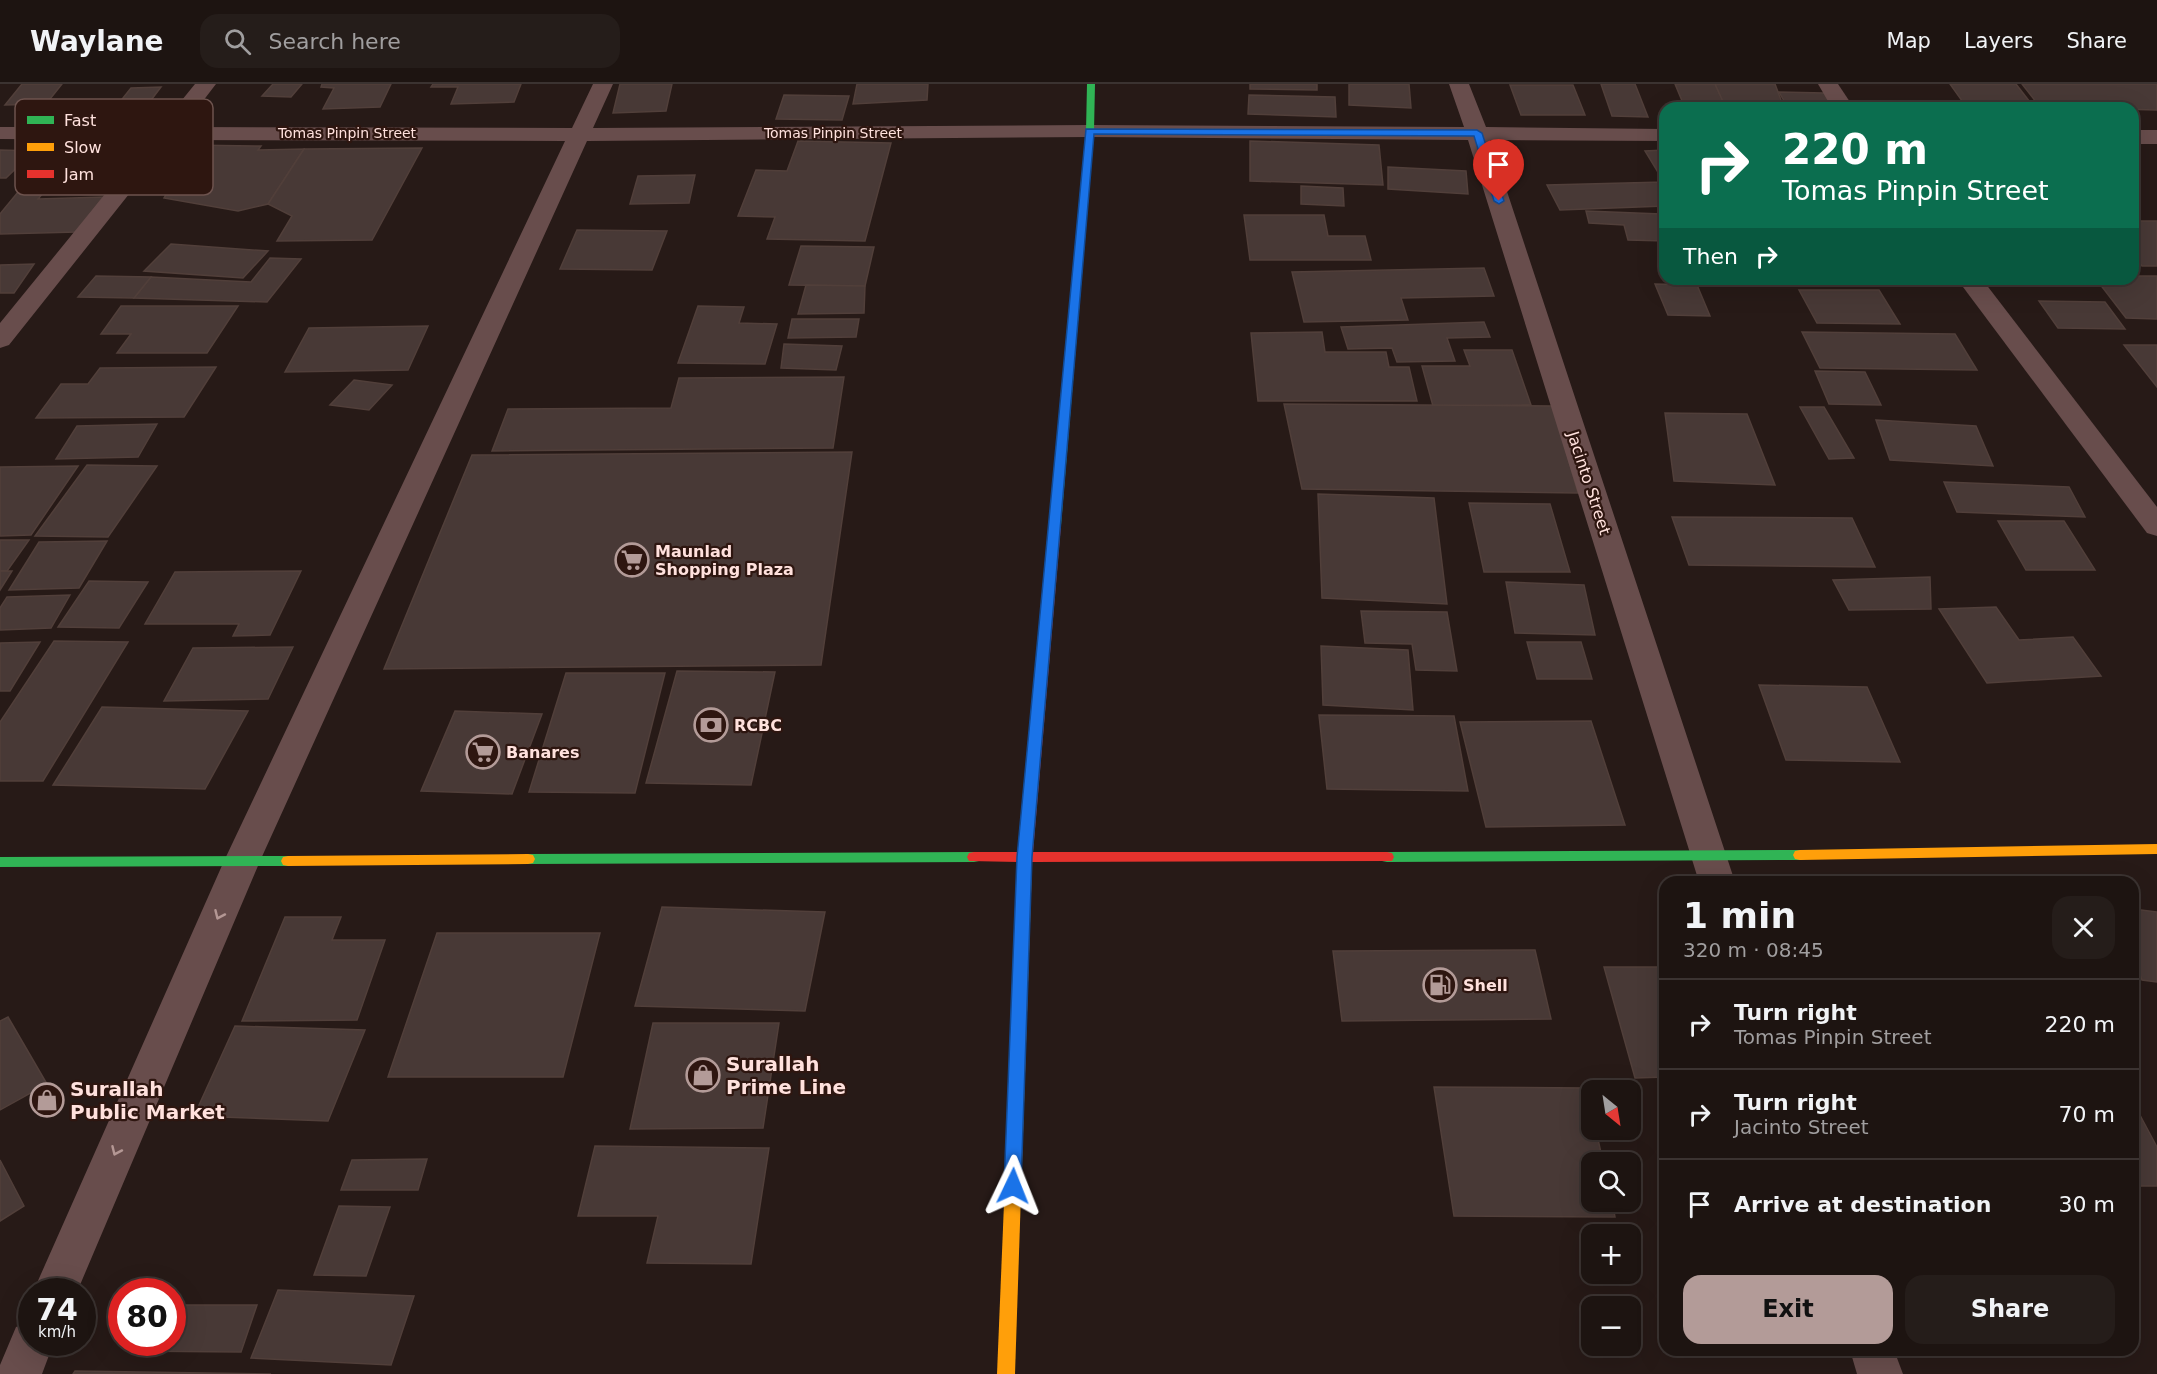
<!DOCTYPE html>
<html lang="en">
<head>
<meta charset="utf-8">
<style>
  :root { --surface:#1d1411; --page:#251d1a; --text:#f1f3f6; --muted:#a09e9f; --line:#3b3331; --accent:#b39b98 }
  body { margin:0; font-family:"DejaVu Sans",sans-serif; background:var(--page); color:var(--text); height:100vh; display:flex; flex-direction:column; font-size:22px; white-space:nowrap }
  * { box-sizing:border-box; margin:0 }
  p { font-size:20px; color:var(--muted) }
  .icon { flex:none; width:33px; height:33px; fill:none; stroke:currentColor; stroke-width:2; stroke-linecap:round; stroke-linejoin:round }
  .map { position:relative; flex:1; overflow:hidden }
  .drawer { position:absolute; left:1659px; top:792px; width:480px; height:480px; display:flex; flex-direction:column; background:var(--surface); border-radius:18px; box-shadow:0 6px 24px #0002,0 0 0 2px var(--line) }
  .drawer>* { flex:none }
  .hud { position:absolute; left:1659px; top:18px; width:480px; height:183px; border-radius:18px; box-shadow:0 6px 24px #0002,0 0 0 2px var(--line); background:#0b6e4f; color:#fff; overflow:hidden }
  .needle { width:39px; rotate:150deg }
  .fabs { position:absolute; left:1581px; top:996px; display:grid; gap:12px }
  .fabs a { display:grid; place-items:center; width:60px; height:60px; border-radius:12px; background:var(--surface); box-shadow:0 6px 24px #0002,0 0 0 2px var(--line); font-size:30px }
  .speed { position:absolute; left:18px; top:1194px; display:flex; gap:12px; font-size:30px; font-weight:700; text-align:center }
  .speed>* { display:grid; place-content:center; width:78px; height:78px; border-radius:50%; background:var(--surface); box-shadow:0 6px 24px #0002,0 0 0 2px var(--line); line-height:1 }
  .speed small { font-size:15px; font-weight:400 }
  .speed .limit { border:9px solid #d22; background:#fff; color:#111 }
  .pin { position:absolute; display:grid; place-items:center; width:51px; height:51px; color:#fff; margin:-62px -26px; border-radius:50% 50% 50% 0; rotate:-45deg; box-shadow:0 0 6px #0007 }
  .pin .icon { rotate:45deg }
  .me { position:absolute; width:66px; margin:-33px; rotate:2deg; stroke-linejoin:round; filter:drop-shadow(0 0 4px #0008) }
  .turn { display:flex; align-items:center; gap:21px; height:126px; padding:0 24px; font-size:27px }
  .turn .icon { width:78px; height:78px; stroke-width:2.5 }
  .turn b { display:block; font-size:42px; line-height:51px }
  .then { display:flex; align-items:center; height:57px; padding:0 24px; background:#0003; gap:12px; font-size:22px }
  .round { display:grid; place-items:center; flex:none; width:63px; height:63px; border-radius:18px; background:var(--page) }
  .overview { display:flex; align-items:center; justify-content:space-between; height:102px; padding:0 24px }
  h1 { font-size:36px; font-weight:800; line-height:45px }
  .primary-button { display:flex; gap:12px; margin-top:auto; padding:12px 24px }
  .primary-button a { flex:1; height:69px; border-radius:18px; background:var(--accent); color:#111; font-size:24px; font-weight:800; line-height:69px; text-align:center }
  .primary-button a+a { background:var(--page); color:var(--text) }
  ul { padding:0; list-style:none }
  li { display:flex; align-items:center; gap:18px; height:90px; padding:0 24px; border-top:2px solid var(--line) }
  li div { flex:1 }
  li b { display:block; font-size:22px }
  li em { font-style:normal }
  header { display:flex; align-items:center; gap:36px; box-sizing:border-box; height:84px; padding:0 30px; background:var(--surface); border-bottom:2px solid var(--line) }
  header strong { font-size:28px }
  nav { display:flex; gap:33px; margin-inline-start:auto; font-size:21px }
  .search { width:420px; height:54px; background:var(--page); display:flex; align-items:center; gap:15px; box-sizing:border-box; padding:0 21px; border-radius:18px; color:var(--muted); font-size:22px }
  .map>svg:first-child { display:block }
  .building { fill:#483936; stroke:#513f3a; stroke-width:1.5 }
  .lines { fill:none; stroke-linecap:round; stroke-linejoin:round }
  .street { fill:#684d4c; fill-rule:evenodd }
  .fast { fill:#30b455; fill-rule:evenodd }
  .slow { fill:#ff9f0a; fill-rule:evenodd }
  .jam { fill:#e5322d; fill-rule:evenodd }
  .oneway { stroke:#b49794 }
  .route { fill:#1a73e8; stroke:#114b97; stroke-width:1.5 }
  .labels { text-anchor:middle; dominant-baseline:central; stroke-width:4.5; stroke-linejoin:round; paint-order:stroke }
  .far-street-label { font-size:14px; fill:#ffe1dd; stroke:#2e1610 }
  .street-label { font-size:16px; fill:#ffe1dd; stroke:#2e1610 }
  .poi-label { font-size:16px; font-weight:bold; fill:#ffe1dd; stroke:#2e1610; text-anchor:start }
  .near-poi-label { font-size:20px; font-weight:bold; fill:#ffe1dd; stroke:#2e1610; text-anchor:start }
  .key { fill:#2e1610; stroke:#6d534e; stroke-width:1.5 }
  .key-label { font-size:16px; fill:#ffe1dd }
</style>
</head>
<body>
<header>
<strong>Waylane</strong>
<div class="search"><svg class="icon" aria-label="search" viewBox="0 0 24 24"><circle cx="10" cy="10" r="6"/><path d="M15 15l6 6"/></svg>Search here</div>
<nav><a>Map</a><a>Layers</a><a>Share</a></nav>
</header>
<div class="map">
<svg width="2157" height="1290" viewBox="0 0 2157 1290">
  <rect width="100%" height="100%" fill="#271a17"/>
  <g class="building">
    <path d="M22,0H62L46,20L5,21Z"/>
    <path d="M273,0H302L291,13L262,12Z"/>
    <path d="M322,0H391L380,23L323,25L334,4L321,3Z"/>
    <path d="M433,0H521L514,18L451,20L458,3H431Z"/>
    <path d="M620,0H672L666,27L613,29Z"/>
    <path d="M857,0H928L927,16L853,20Z"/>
    <path d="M1250,0H1317V6L1250,5Z"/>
    <path d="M1349,0H1409L1411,24L1349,21Z"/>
    <path d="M1601,0H1635L1648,33L1612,32Z"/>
    <path d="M1675,0H1715L1726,24H1685Z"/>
    <path d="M1715,0H1775L1784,24H1726Z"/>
    <path d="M1950,0H2016L2033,22L1965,21Z"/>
    <path d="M2022,0H2157V26L2040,23Z"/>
    <path d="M1510,1H1573L1585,31H1521Z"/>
    <path d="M161,3L142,28L111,29L131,4Z"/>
    <path d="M1779,8L1824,9L1833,24H1788Z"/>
    <path d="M784,11L849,12L842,36L776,35Z"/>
    <path d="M1249,11L1335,13L1336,33L1248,30Z"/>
    <path d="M798,57L891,59L865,157L767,155L775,133L738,132L756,86L787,87Z"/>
    <path d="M1250,57L1379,61L1383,101L1250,97Z"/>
    <path d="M185,61L261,62L258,66L304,65L268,120L238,127L164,114L170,104L156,96Z"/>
    <path d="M422,64L372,156L277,157L292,132L268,120L304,65Z"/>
    <path d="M0,66L34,67L6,94H0Z"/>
    <path d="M1665,66V122L1560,126L1547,101L1664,98L1645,67Z"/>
    <path d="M1388,83L1466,87L1468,110L1388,105Z"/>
    <path d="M695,91L689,119L630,120L638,92Z"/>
    <path d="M23,102H49L38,115L103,113L77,148L0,150V130Z"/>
    <path d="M1301,102L1343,104L1344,122L1301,120Z"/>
    <path d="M1586,127L1661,130L1665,157L1628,156L1624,141L1589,139Z"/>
    <path d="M1244,131H1324L1328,152H1365L1371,176H1250Z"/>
    <path d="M2133,137H2157V182H2142L2133,171Z"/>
    <path d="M577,146L667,147L652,186L560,185Z"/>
    <path d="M171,160L268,167L243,194L144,187Z"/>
    <path d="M801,162L874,163L865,202L789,201Z"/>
    <path d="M270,174L301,175L267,218L134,214L151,193L251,198Z"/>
    <path d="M34,180L14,209H0V181Z"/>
    <path d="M1484,184L1494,212L1401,214L1408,236L1304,238L1292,188Z"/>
    <path d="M96,192L151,193L134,214L78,213Z"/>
    <path d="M2133,192H2157V235L2126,234L2096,195H2133Z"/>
    <path d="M1808,195H1877L1879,198L1812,200Z"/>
    <path d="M1655,200L1697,201L1710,232L1668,231Z"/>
    <path d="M806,201L865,202L864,229L798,230Z"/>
    <path d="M1799,206H1879L1900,240L1817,239Z"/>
    <path d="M2039,217L2105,218L2125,245L2058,244Z"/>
    <path d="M121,222H238L207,269H117L131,250H101Z"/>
    <path d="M698,222L744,223L739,239L777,240L765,280L678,279Z"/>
    <path d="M792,235H859L856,253L788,254Z"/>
    <path d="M1484,238L1490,253L1447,254L1455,277L1397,278L1392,264L1348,265L1341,243Z"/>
    <path d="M428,242L408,286L285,288L309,244Z"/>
    <path d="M1322,248L1325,268H1386L1389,283H1409L1417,317H1258L1251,249Z"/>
    <path d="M1802,248L1955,250L1977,286L1820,284Z"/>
    <path d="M784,260L842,262L836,286L781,284Z"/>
    <path d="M2124,261H2157V303Z"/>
    <path d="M1464,266H1512L1531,321L1433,322L1422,282H1470Z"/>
    <path d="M216,283L184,333L36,334L61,300H88L100,284Z"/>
    <path d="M1815,287L1865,288L1881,321L1829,320Z"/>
    <path d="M844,293L833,364L492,367L508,325L671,324L679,294Z"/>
    <path d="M354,296L392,301L369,326L330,321Z"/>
    <path d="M1284,320L1553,322L1578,409L1302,405Z"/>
    <path d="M1800,323H1824L1854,374L1829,375Z"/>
    <path d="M1665,329L1747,330L1775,401L1674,397Z"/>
    <path d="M1876,336L1976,342L1993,382L1890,376Z"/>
    <path d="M157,340L138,373L56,375L77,342Z"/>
    <path d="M852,368L821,581L384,585L472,371Z"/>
    <path d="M87,381L157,382L108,453L35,452Z"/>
    <path d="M78,382L31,451L0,452V383Z"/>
    <path d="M1944,398L2069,403L2085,433L1957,428Z"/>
    <path d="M1318,410L1434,414L1447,520L1322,514Z"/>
    <path d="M1469,419L1550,420L1570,488H1484Z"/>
    <path d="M1672,433L1852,434L1875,483L1689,481Z"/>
    <path d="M1998,437H2064L2095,486H2026Z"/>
    <path d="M0,456H29L7,487H0Z"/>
    <path d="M107,457L79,504L9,506L39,458Z"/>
    <path d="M0,487H12L0,506Z"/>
    <path d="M301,487L270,551L233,552L239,540H145L175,488Z"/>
    <path d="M1930,493L1931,525L1849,526L1833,496Z"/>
    <path d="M89,497L148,498L119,544L58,543Z"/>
    <path d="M1506,498L1584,501L1595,551L1515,549Z"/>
    <path d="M70,511L51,544L0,546V524L7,513Z"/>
    <path d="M1996,523L2019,556L2073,553L2101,592L1987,599L1939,525Z"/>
    <path d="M1361,527L1447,528L1457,587L1416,586L1412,560L1365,559Z"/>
    <path d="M54,557L128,558L43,697H0V638Z"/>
    <path d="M40,558L10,607H0V559Z"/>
    <path d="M1527,558H1581L1592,595H1537Z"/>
    <path d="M1321,562L1408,566L1413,626L1323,621Z"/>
    <path d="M293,563L268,615L164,617L193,564Z"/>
    <path d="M677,587L775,588L751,701L646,699Z"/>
    <path d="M566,589H665L635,709L529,708Z"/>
    <path d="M1759,601L1867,603L1900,678L1786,676Z"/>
    <path d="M102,623L248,627L205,705L53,701Z"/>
    <path d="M455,627L542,630L512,710L421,707Z"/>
    <path d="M1319,631L1454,632L1468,707L1327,705Z"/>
    <path d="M1591,637L1625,741L1486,743L1460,638Z"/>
    <path d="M662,823L825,828L805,927L635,922Z"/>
    <path d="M2133,825L2157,828V898L2142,896L2133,871Z"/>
    <path d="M285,833H341L332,856H385L357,936L242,937Z"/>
    <path d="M437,849H600L563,993H388Z"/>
    <path d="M1535,866L1551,935L1342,937L1333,867Z"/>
    <path d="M1604,883H1665V993L1635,994Z"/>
    <path d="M8,933L47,1000L0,1026V937Z"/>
    <path d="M653,939H779L763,1044L630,1045Z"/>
    <path d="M235,942L365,946L328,1037L194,1032Z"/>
    <path d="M1434,1003L1586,1004L1592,1027V1046H1596L1603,1078H1592V1118H1612L1615,1133L1454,1132Z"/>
    <path d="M2133,1018L2157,1063V1102H2133Z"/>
    <path d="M595,1062L769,1064L751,1180L647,1179L658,1132H578Z"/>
    <path d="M427,1075L418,1106H341L352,1076Z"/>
    <path d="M0,1076L24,1122L0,1137Z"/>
    <path d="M339,1122L390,1123L366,1192L314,1191Z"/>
    <path d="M278,1206L414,1212L391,1281L251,1274Z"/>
    <path d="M172,1221H257L241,1268L127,1267L131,1258H172Z"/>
    <path d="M75,1287L271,1290H73Z"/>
  </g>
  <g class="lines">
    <g class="street">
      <path d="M195,0H216L183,43L572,44L593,0H613L593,44L1090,41L1464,43L1449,0H1469L1486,43L1665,45V57L1490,56L1735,798H1699L1468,56L1090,53L587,57L260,777L77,1208H33L224,777L565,57L172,56L9,261L0,264V239L149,56L0,55V43H160Z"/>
      <path d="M1818,0H1838L1854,24H1832Z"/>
      <rect x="2133" y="46" width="24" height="14"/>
      <path d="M1957,195H1982L2157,423V452L2147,449Z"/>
      <path d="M32,1237V1258H54L42,1290H0V1281L16,1243Z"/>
      <path d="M1850,1266H1894L1903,1290H1857Z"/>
    </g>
    <g class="fast">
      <path d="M1087,0H1095L1094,47L1061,441L1055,445L1049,441L1086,47Z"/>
      <path d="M1800,766L1805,767L1807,771L1805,775L1800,776L1387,778L1382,777L1380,773L1382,769L1387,768Z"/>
      <path d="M974,768L979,769L981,773L979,777L974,778L528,780L523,779L521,775L523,771L528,770Z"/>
      <path d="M288,772L293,773L295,777L293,781L288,782L0,783V773Z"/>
    </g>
    <g class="slow">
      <path d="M2157,760V770L1800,776L1795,775L1793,771L1795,767L1800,766Z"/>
      <path d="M528,770L533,771L535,775L533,779L528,780L288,782L283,781L281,777L283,773L288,772Z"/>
      <path d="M1025,774L1030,775L1032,779L1015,1290H997L1018,779L1020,775Z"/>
    </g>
    <path class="jam" d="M1055,437L1061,441L1033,768H1387L1392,769L1394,773L1392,777L1032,778L1030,783H1020L1018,778L969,777L967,773L969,769L974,768H1019L1049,441Z"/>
  </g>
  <defs><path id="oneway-chevron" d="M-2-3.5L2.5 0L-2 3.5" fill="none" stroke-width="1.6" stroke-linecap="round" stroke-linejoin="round" transform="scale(1.5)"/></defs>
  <g class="oneway">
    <use href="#oneway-chevron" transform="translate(219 831) rotate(114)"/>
    <use href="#oneway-chevron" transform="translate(116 1067) rotate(114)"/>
  </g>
  <path class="route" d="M1086,45L1477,46L1482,49L1504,117L1499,120L1494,117L1474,52L1094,50L1032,773L1021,1102L1019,1107L1013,1109L1007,1107L1004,1102L1017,773Z"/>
  <defs>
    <symbol id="supermarket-ring" viewBox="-11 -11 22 22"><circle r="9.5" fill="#2e1610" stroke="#b39b98" stroke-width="1.5"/><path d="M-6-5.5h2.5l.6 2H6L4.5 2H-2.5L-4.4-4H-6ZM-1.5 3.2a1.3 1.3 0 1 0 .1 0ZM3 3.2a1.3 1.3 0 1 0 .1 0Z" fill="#b39b98"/></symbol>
    <symbol id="bank-ring" viewBox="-11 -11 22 22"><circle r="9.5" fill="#2e1610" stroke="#b39b98" stroke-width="1.5"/><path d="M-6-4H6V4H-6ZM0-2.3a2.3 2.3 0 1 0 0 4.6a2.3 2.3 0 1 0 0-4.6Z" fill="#b39b98"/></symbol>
    <symbol id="fuel-ring" viewBox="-11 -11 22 22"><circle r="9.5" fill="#2e1610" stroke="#b39b98" stroke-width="1.5"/><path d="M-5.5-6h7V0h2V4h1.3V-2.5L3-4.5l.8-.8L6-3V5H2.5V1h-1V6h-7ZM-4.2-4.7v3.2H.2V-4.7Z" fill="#b39b98"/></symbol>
    <symbol id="shop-ring" viewBox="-11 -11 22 22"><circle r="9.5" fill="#2e1610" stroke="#b39b98" stroke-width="1.5"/><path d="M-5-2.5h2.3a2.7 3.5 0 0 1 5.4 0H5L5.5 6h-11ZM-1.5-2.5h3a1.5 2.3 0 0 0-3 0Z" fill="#b39b98"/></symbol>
  </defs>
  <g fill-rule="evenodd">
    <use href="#supermarket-ring" x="613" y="457" width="38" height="38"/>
    <use href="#bank-ring" x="692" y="622" width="38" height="38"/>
    <use href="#supermarket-ring" x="464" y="649" width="38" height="38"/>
    <use href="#fuel-ring" x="1421" y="882" width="38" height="38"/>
    <use href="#shop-ring" x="684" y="972" width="38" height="38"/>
    <use href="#shop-ring" x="28" y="997" width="38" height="38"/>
  </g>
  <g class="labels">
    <g class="far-street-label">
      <text x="347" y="49">Tomas Pinpin Street</text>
      <text x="833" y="49">Tomas Pinpin Street</text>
    </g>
    <g class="street-label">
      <text transform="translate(1589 399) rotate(72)">Jacinto Street</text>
    </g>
    <g class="poi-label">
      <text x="655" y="467">Maunlad<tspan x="655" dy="18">Shopping Plaza</tspan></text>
      <text x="734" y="641">RCBC</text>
      <text x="506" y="668">Banares</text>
      <text x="1463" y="901">Shell</text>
    </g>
    <g class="near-poi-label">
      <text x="726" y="980">Surallah<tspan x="726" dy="23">Prime Line</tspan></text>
      <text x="70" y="1005">Surallah<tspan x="70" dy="23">Public Market</tspan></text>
    </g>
  </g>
  <rect x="15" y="15" width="198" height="96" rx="9" class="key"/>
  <rect x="27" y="32" width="27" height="8" fill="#30b455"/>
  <rect x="27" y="59" width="27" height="8" fill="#ff9f0a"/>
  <rect x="27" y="86" width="27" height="8" fill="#e5322d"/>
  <g class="key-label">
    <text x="64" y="42">Fast</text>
    <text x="64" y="69">Slow</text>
    <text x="64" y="96">Jam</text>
  </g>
</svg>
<div class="fabs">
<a><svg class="needle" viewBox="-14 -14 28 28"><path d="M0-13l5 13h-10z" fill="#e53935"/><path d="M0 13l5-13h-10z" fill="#a09e9f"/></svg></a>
<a><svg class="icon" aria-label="search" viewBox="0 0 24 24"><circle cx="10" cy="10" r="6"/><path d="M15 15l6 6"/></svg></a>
<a>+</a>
<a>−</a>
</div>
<div class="speed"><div>74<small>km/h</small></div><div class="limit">80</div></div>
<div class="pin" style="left:1499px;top:117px;background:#d93025"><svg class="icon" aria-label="arrive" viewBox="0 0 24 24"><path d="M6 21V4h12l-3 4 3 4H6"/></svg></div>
<svg class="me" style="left:1013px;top:1102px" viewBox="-20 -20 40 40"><path d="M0-17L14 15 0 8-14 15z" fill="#1a73e8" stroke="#fff" stroke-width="4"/></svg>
<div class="hud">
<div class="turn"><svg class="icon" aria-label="right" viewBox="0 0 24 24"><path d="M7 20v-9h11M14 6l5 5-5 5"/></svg><div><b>220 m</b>Tomas Pinpin Street</div></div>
<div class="then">Then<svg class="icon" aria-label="right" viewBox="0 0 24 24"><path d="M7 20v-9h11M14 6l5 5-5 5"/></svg></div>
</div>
<section class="drawer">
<div class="overview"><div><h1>1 min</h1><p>320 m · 08:45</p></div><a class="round"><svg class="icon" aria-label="close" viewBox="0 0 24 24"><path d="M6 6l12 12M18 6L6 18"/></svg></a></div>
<ul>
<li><svg class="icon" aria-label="right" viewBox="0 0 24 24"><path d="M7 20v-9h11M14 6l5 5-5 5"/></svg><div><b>Turn right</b><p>Tomas Pinpin Street</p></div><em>220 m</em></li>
<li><svg class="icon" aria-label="right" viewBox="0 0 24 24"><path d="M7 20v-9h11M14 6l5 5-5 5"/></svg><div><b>Turn right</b><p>Jacinto Street</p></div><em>70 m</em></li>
<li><svg class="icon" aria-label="arrive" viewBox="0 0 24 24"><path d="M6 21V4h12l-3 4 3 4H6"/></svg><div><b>Arrive at destination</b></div><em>30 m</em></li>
</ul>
<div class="primary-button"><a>Exit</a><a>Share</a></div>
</section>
</div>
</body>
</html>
